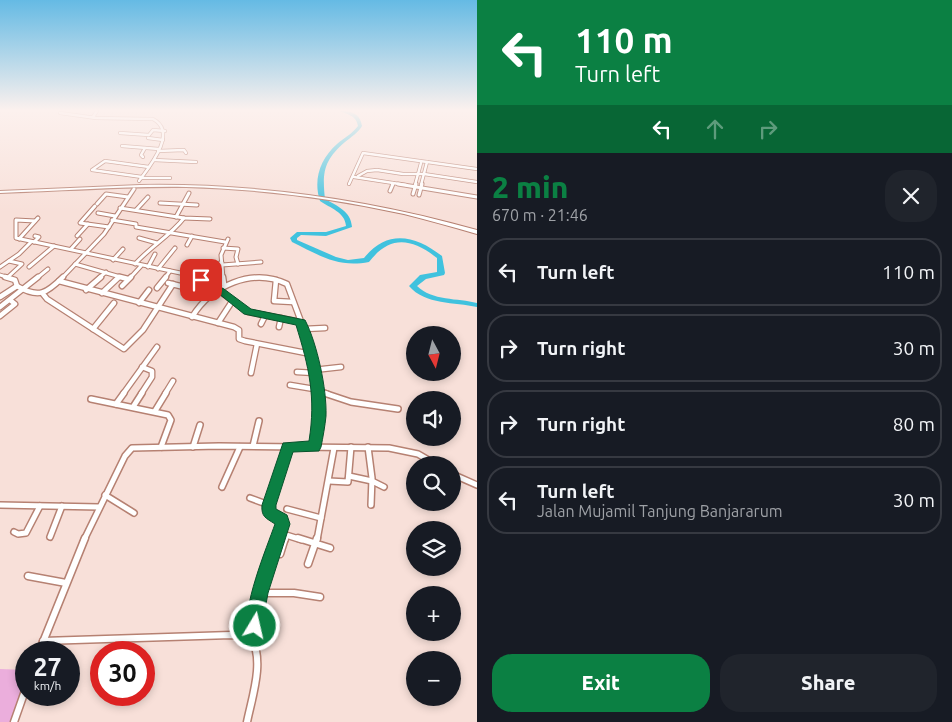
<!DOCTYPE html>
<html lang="en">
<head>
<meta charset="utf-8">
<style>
  :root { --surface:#171b24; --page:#20242c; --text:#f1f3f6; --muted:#9ea1a6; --line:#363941; --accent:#0b8043 }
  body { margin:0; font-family:Ubuntu,sans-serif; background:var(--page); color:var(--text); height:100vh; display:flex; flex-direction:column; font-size:19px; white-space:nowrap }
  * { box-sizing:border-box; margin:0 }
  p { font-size:16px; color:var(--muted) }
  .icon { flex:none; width:28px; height:28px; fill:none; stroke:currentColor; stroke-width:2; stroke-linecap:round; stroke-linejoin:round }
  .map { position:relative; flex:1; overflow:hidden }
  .panel { display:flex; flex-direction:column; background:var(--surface); width:475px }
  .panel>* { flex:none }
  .top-card { background:#0b8043; color:#fff; overflow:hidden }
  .needle { width:32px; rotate:173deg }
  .tools { position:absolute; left:406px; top:326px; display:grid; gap:10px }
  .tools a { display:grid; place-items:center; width:55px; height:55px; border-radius:50%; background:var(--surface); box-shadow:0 2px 8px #0003; font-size:25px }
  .speed { position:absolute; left:15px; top:641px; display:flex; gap:10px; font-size:25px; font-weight:700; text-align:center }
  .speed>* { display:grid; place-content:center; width:65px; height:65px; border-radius:50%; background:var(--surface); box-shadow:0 2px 8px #0003; line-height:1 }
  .speed small { font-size:12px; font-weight:400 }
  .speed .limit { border:8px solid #d22; background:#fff; color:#111 }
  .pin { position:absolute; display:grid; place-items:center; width:42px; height:42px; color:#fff; margin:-21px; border-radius:10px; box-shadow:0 2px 8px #0006 }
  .me { position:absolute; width:55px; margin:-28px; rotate:9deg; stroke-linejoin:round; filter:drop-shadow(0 0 4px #0008) }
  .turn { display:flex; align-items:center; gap:18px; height:105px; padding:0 15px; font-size:22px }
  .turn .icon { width:65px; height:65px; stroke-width:2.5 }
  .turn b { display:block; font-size:35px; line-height:42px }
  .lanes { display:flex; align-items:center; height:48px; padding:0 15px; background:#0003; justify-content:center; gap:25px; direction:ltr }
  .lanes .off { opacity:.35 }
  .round { display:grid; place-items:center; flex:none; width:52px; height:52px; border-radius:20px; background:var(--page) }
  .headline { display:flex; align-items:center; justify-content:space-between; height:85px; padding:0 15px }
  h1 { font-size:30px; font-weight:800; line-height:38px; color:var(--accent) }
  .button { display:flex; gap:10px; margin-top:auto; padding:10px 15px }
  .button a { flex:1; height:58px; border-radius:20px; background:var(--accent); color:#fff; font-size:20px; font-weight:800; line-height:58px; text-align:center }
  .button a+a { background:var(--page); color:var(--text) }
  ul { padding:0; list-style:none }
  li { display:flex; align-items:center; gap:15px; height:68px; margin:0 10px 8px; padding:0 5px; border:2px solid var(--line); border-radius:20px }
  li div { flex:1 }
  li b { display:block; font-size:19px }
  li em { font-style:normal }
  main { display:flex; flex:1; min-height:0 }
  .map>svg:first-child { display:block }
  .green { fill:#ebaedc }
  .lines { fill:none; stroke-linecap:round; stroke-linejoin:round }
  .river { fill:#40c2de; fill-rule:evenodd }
  .minor-far4-casing { stroke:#b68172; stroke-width:4 }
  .minor-far3-casing { stroke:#b68172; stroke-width:5 }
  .minor-far2-casing { stroke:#b68172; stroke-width:7 }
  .minor-far1-casing { stroke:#b68172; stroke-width:8 }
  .minor-casing { stroke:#b68172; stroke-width:9 }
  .highway-casing { stroke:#b68172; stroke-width:2 }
  .minor-far4 { stroke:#fff; stroke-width:2.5 }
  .minor-far3 { stroke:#fff; stroke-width:3 }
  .minor-far2 { stroke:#fff; stroke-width:4.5 }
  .minor-far1 { stroke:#fff; stroke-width:5 }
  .minor { stroke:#fff; stroke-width:6 }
  .highway { fill:#fff; fill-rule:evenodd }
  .route { fill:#0b8043; stroke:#07532c }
</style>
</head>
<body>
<main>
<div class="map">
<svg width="477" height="722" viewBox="0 0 477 722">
  <rect width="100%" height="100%" fill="#f8e0d9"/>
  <path class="green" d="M0,669L26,670V681L11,722H0Z"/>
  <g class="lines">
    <path class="river" d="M340,111C351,111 360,113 362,126C358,133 351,137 345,142C324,160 322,172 325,199C337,206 351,211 352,227L326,236L301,235L297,238V240L336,257L348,260L364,258C387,229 415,235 442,256L445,273L444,275L426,279L417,286C432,301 458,298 477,303V307C455,302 425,305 409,286L420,275L437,272V258C411,238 390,235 369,262C337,268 319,255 292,242L290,238L297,232H326L346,226C345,212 330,208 320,201C313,180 320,159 337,144C344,138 352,134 358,126C356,115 348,115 340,111Z"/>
    <defs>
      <g id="minor-far4">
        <path d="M60,113L96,118L153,119C178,132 150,166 139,181"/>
        <path d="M93,117L97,111"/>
        <path d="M120,133L149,135L153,130L165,131"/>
        <path d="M148,138L163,140"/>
        <path d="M122,146L159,149"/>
        <path d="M158,151L184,150L186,153"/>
        <path d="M143,157L141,155L145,148"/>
        <path d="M154,160L196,162"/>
        <path d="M358,176L367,171L377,170L403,174H424L477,182"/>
        <path d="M142,177L92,170L105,161L149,167"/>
        <path d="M354,177L406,185"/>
        <path d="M141,178H170"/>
        <path d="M349,184L363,153L477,169"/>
        <path d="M392,185L393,183"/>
        <path d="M415,185L421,163"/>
        <path d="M421,185L427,162"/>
      </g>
      <g id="minor-far3">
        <path d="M398,184L477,197"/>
        <path d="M390,191L393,184"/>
        <path d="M413,194L416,184"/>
        <path d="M419,195L422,184"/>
        <path d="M160,203L197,205"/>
        <path d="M97,204L106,194L128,197"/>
        <path d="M95,206L80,223L109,227"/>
        <path d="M120,208L184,218L210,219"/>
        <path d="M136,210L148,197"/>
        <path d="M98,213L115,216"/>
        <path d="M176,217L189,193"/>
        <path d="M112,220L136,224V227L225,242"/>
        <path d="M35,221L16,220V238L185,274L194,278"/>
        <path d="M77,236L88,224"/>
        <path d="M139,238L157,243"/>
        <path d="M19,239L38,218"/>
        <path d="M34,242L39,237L35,236"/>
        <path d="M187,245L192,236"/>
        <path d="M223,248L238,249L236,257L238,264"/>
        <path d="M71,249L80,239"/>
        <path d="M113,260L123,249"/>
        <path d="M75,264L124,278"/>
        <path d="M135,264C150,247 170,236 184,218"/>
        <path d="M211,264L222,263"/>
        <path d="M222,265L261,262"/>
        <path d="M0,267L19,254L31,242"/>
        <path d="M29,267L54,246"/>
        <path d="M148,267L155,254"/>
        <path d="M158,269L175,248"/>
        <path d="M0,275L9,278"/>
        <path d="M8,277L22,264L9,261"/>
        <path d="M37,278L48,269"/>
        <path d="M62,278L104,234L134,189"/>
        <path d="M99,278L106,272"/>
        <path d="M130,278L141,266"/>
        <path d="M165,278L170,271"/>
        <path d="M199,278L204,271"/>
        <path d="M223,278L221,255L228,239"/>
      </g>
      <g id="minor-far2">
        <path d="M5,277L15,280L17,286C39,299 47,293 63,277"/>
        <path d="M120,277L128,279"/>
        <path d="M191,277L211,285L248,312L301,322"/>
        <path d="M223,277L224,284"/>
        <path d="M198,279L200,277"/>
        <path d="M276,280L274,301L293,302"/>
        <path d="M59,281L234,327L239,330V339L245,341L311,354"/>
        <path d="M168,283L192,289L201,280"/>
        <path d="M122,286L131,277"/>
        <path d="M157,288L166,277"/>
        <path d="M86,290L101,277"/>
        <path d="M102,293L119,277"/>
        <path d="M43,294L47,299L124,349L143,330L173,284"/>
        <path d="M0,297L17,286"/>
        <path d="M139,303L149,290"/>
        <path d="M0,307L38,277"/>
        <path d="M0,316L15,304L10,300"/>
        <path d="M192,317C211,286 252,267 287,284L309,343L319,394"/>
        <path d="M218,323L233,300"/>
        <path d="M261,324L265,316"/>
        <path d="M279,327L281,318"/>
        <path d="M93,329L114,303"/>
        <path d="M304,329L325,328"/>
        <path d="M314,370L341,367"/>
        <path d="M297,372L315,373"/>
        <path d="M251,373L257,344"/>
        <path d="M290,385L314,389L328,394"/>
        <path d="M123,394L157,347"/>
        <path d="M141,394L152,377V371L142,367"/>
        <path d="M165,394L173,381"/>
      </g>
      <g id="minor-far1">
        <path d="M324,393L351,402L398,409"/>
        <path d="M91,399L168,415L171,420L161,447"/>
        <path d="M116,404L124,393"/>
        <path d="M133,407L142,393"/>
        <path d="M155,411L166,393"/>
        <path d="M253,446L259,421"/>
        <path d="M193,447L200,425"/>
        <path d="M315,447L320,415L319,393"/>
        <path d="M368,447L372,478L371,505"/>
        <path d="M452,474L477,485"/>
        <path d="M349,476L372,481L384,487"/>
        <path d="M329,481L348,482L351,447"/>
        <path d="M222,487L240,447"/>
        <path d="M105,495L134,513"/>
        <path d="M250,498L269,505"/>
        <path d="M0,505L99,507"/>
        <path d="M287,509L321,518"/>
        <path d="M14,532L18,534L26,533L40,506"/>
        <path d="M50,537L62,506"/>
        <path d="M84,540L125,456L132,448L219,446L389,448L418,454L437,465"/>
        <path d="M278,540L283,524L282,519L269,513L268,510L288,447"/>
        <path d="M285,540L286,535L302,540"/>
        <path d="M317,540L334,448"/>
      </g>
      <g id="minor">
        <path d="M298,538L330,548"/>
        <path d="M280,554L285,538"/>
        <path d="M308,564L317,538"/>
        <path d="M28,576L66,583"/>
        <path d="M260,593H294L320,597"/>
        <path d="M253,638L260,593L278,538"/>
        <path d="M43,641L231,635L251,637C265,661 252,697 247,722"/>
        <path d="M39,652L85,538"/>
        <path d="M14,722L26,688"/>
      </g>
      <path id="highway" d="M140,185C254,183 367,199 477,230V234C453,227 428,220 404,214C332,198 259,189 186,187C124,186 62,191 0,193V191Z"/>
    </defs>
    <use href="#minor-far4" class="minor-far4-casing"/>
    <use href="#minor-far3" class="minor-far3-casing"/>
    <use href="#minor-far2" class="minor-far2-casing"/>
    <use href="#minor-far1" class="minor-far1-casing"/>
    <use href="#minor" class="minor-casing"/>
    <use href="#highway" class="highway-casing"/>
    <use href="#minor-far4" class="minor-far4"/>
    <use href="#minor-far3" class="minor-far3"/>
    <use href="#minor-far2" class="minor-far2"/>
    <use href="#minor-far1" class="minor-far1"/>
    <use href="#minor" class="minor"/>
    <use href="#highway" class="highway"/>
  </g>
  <linearGradient id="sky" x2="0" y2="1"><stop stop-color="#65bae4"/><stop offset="0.52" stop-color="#fcf1ee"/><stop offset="1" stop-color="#fcf1ee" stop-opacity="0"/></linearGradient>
  <rect width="477" height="212" fill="url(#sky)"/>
  <path class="route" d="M201,277L224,289L251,309L305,320C317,343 327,389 326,416C325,426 323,437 321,447L319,451L293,452L276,505V509L287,515L290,524L268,593L261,632L255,634L249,632C240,611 267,547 275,524C266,518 261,517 262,505L283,443L309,441C316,397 309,367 296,325L244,314L218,293L198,282V278Z"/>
</svg>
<div class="tools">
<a><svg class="needle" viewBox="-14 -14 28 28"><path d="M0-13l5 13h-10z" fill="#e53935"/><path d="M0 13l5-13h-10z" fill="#9ea1a6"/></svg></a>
<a><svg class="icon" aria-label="sound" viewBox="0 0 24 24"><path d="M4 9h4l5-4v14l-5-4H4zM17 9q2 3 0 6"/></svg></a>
<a><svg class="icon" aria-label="search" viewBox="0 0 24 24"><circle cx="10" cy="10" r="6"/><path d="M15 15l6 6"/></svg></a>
<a><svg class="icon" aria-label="layers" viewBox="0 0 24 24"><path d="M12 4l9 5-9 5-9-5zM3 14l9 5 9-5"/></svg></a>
<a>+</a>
<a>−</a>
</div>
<div class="speed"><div>27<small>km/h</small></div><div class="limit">30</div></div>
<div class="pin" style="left:201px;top:280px;background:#d93025"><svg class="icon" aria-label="arrive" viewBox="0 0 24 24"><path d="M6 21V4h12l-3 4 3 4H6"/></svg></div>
<svg class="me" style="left:255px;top:626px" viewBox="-20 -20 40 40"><circle r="17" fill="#0b8043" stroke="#fff" stroke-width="3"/><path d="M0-11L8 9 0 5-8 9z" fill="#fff"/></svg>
</div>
<section class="panel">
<div class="top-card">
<div class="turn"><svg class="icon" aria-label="left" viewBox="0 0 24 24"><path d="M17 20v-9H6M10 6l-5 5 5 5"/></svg><div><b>110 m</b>Turn left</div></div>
<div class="lanes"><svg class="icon" aria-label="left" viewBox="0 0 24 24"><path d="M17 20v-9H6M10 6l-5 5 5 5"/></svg><svg class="icon off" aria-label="ahead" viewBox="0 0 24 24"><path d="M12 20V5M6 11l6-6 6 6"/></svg><svg class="icon off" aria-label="right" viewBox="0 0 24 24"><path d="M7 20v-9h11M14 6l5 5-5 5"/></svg></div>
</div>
<div class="headline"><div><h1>2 min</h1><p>670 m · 21:46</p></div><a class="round"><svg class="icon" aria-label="close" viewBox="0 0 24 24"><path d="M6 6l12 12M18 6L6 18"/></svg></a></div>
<ul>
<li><svg class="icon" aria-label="left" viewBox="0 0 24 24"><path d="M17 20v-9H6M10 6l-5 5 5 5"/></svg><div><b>Turn left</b></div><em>110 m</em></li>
<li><svg class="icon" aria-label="right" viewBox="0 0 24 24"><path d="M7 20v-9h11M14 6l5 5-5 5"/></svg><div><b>Turn right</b></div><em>30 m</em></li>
<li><svg class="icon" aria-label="right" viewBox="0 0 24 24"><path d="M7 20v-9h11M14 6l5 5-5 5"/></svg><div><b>Turn right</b></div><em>80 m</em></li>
<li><svg class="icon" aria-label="left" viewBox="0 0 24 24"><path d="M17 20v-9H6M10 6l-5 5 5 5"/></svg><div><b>Turn left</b><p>Jalan Mujamil Tanjung Banjararum</p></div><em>30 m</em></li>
</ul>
<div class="button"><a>Exit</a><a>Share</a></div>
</section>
</main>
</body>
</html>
